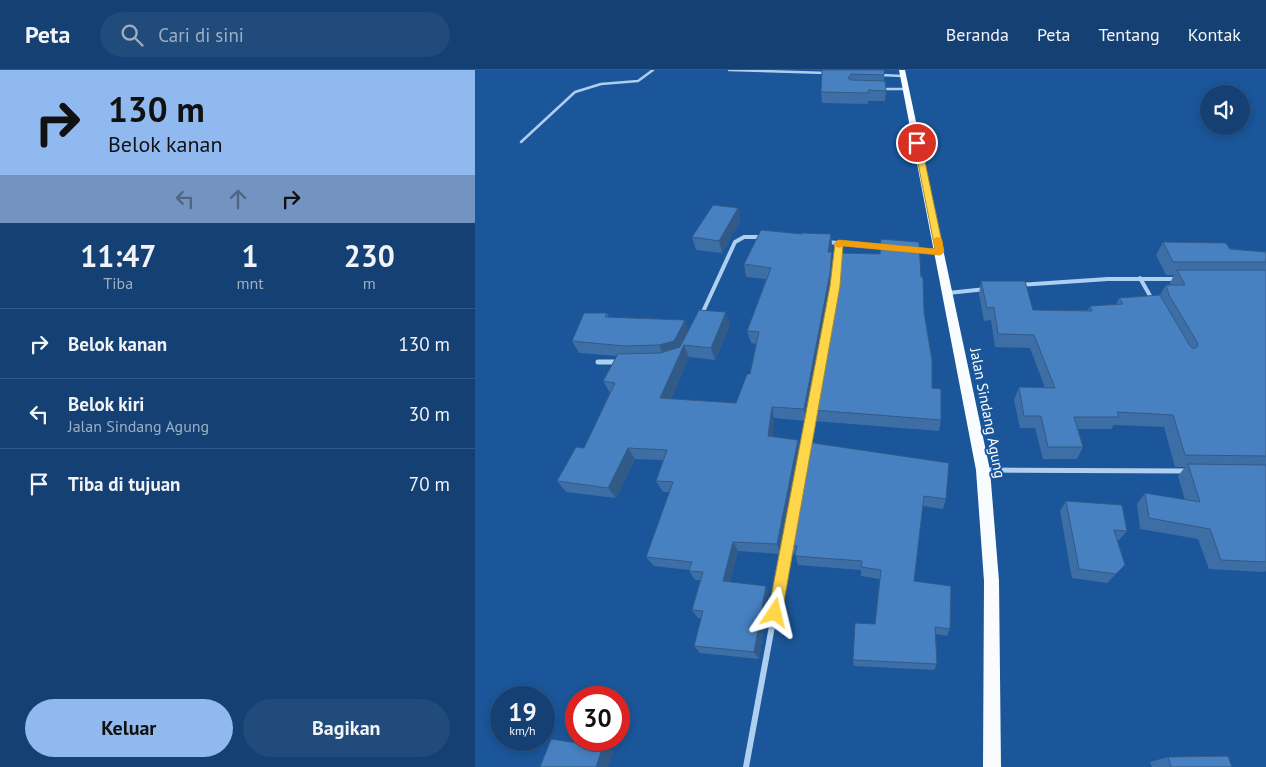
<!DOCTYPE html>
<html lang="id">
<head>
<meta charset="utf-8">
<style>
  :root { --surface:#144073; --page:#214b7b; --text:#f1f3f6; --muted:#9dafc4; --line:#335985; --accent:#90b9f0 }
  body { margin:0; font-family:"PT Sans",sans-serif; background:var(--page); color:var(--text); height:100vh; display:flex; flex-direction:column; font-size:19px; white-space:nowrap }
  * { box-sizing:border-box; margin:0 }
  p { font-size:16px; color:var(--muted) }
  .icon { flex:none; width:28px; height:28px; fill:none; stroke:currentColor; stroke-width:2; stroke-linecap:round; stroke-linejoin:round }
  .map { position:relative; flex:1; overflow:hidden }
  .panel { display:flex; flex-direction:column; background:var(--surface); width:475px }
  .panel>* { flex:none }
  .top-card { background:#90b9f0; color:#111; overflow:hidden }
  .tools { position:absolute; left:725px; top:15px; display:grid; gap:10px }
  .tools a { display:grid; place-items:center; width:50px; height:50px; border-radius:50%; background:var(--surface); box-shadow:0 2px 8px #0003,0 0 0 1px var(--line); font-size:25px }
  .speed { position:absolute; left:15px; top:616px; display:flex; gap:10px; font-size:25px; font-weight:700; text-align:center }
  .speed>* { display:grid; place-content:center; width:65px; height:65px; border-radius:50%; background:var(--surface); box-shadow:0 2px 8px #0003,0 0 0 1px var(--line); line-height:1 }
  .speed small { font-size:12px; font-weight:400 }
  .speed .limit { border:8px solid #d22; background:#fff; color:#111 }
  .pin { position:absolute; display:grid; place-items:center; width:42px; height:42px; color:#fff; margin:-21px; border:2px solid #fff; border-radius:50%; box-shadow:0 1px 5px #0007 }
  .me { position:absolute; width:55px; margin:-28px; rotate:10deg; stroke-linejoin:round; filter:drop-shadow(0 0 4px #0008) }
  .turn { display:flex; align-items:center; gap:18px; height:105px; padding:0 25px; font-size:22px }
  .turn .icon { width:65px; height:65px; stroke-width:2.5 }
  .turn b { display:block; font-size:35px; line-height:42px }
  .lanes { display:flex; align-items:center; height:48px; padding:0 25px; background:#0003; justify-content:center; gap:25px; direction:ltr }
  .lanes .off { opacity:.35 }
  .eta { display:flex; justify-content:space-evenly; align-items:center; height:85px; text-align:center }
  .eta b { font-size:30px; font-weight:800; line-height:35px }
  .button { display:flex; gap:10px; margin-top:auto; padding:10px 25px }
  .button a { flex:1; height:58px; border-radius:30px; background:var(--accent); color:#111; font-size:20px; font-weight:800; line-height:58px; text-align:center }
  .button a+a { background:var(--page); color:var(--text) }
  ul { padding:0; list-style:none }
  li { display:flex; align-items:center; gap:15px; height:70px; padding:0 25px; border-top:1px solid var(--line) }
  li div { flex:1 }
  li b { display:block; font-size:19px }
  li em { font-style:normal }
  header { display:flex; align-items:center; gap:30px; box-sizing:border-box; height:70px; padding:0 25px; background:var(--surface); border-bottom:1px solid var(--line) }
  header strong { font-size:24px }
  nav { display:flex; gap:28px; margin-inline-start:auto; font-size:18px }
  .search { width:350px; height:45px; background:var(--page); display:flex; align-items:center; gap:12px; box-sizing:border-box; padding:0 18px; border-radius:28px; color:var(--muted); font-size:19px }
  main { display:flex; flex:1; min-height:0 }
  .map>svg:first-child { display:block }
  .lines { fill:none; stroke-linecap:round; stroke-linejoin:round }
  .lane { stroke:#afcff1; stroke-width:2.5 }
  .street-far2 { stroke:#afcff1; stroke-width:4 }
  .street-far1 { stroke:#afcff1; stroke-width:5 }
  .street { stroke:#afcff1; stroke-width:6 }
  .primary { fill:#f9fcff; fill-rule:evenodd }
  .wall { fill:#3d6fa6 }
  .shaded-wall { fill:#325a87 }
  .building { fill:#4781c1; stroke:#325a87 }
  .route { fill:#ffd54a; stroke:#a68a30 }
  .slow { fill:#f59e0b }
  .labels { text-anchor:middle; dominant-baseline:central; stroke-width:4; stroke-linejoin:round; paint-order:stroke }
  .street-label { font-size:15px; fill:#fff; stroke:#1a5699 }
</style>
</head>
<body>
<header>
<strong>Peta</strong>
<div class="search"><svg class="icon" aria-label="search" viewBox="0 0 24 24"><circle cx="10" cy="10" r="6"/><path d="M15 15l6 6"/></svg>Cari di sini</div>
<nav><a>Beranda</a><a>Peta</a><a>Tentang</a><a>Kontak</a></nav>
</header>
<main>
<section class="panel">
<div class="top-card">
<div class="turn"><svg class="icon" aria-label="right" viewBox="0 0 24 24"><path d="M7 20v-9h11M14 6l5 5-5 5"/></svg><div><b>130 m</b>Belok kanan</div></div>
<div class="lanes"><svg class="icon off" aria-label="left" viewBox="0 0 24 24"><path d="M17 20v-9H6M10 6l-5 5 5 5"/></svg><svg class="icon off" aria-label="ahead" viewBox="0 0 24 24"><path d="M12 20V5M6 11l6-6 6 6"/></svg><svg class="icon" aria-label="right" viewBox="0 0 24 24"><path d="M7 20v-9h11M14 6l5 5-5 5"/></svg></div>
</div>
<div class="eta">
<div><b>11:47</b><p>Tiba</p></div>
<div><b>1</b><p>mnt</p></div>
<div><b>230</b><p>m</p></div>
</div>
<ul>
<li><svg class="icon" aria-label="right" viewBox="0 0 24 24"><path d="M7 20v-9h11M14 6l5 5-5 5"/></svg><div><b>Belok kanan</b></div><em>130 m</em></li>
<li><svg class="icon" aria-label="left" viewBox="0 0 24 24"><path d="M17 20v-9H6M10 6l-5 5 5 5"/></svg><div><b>Belok kiri</b><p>Jalan Sindang Agung</p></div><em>30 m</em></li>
<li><svg class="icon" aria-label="arrive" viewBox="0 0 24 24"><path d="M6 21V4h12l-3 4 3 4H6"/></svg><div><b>Tiba di tujuan</b></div><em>70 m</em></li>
</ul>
<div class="button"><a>Keluar</a><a>Bagikan</a></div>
</section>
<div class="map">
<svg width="791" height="697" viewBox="0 0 791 697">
  <rect width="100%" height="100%" fill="#1a5699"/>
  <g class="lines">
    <g class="lane">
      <path d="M254,0L352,3"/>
      <path d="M406,5L428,6"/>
      <path d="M406,19H431"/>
      <path d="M46,72L100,22L126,14L163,11L178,0"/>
    </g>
    <g class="street-far2">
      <path d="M351,172L412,177"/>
      <path d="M438,180L464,182"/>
      <path d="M665,208L678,231"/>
      <path d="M544,215L633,209H703"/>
      <path d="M473,223L511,219"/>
      <path d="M226,246L260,172L269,167H288"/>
      <path d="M352,259L360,216L364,173"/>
    </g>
    <g class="street-far1">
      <path d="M123,292H146"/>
      <path d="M508,400L712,401"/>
      <path d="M317,450L352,258"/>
    </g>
    <path class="street" d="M271,697L317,448"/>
    <path class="primary" d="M424,0H430L515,400L524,511L526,697H508L509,511L501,400Z"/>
  </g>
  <g class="wall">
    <path d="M347,0L409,5V11L411,21L410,31H393V34L347,33L346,22Z"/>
    <path d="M263,138L265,150L247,183L221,180L217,167Z"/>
    <path d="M327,164H356L357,177L356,182L358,195L356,215L331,351L299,348L297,367L323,370L325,382L305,484L263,481L255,512L294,524L284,589L225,583L219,576L226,548H223L217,540L225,510H220L214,501V500L179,496L171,487L195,422H188L181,411L188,390L160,389L141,428L91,422L82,411L109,378L135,323L128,311L142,286L104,283L97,271L132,243L134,247L213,261L255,255L240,290L214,287L196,329L261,333L275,304L281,274L276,273L272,261L291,209L271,207L269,194Z"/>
    <path d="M688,172L791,182V501L789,502L734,499L723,469L665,459L662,434L670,423L710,430L703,406L710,397H700L689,357L639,355L636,359H603L608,377L602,389H568L560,358H545L539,330L544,317L570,318L555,278L520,277L516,250L509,251L504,224L506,211L558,240H613L615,236L641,235L644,228L685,225L691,215H696L695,213L699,205H691L681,185Z"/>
    <path d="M405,184L446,207L457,318L466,350L464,361L339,351L338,340Z"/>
    <path d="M332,372L471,429L468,439L448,436L439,511L475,559L472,566L461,564L462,594L459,600L379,596L378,590L400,554L405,509L386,506V500L323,495L320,484H315L313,475Z"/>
    <path d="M591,431L652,461L644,470H642L650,495L632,513L597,508L585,441Z"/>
    <path d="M693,687L757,697H677L675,692Z"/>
  </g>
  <g class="shaded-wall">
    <path d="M263,138L265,150L247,183L244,171Z"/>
    <path d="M356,164L357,177L354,194L353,182Z"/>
    <path d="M357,182L358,195L356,215L331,351L329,339Z"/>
    <path d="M251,242L255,255L240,290L236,278Z"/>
    <path d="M210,250L214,261L204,282L189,287L184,275Z"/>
    <path d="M209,275L214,287L191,340L185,328Z"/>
    <path d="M297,337L299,348L296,377L293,366Z"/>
    <path d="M323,370L325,382L305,484L302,474Z"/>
    <path d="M153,378L160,389L141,428L133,418Z"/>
    <path d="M258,472L263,481L253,520L248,511Z"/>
    <path d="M291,516L294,524L284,589L279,582Z"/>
    <path d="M128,677L139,681L133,697H121Z"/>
  </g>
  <g class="building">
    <path d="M347,0H409V5L376,4L373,8L376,10L410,11L411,21L393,20V23L346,22Z"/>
    <path d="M238,135L263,138L244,171L217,167Z"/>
    <path d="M286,160L327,164V163L356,164L353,182H357L355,203L329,339L297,337L293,366L323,370L302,474L258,472L248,511L291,516L279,582L219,576L228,541L217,540L228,502L214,501L217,492L171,487L198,412L181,411L192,380L153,378L133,418L82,411L101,377L109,378L140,313L128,311L143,284L185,283L205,277L224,240L251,242L236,278L209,275L185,328L261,333L272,304H275L284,262L272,261L296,198L269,194Z"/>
    <path d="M406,169L444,172L446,207H448L449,242L457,290V318L466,319V350L338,340L363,204L365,183L405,184Z"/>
    <path d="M688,172L751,173L755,179L791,182V192H698Z"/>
    <path d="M702,200H791V386L710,385L698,345L642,342L644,347H599L608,377H573L566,346H549L544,317L580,318L559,265L523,264L519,237L512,238L506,211H550L558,240L617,241L615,236L648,234L644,228L685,225L715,276L719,279L723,276L722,272L694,225L691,215H710Z"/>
    <path d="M109,243H132L130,247L210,250L199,271L184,275L149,276L97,271Z"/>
    <path d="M332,372L474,393L471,429L449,426L439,511L476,516L475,559L460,557L462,594L378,590L380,553L400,554L406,500L386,497L387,491L320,486L322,476L313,475Z"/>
    <path d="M713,394L791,395V492L746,490L735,459L674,448L670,423L725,432Z"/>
    <path d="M591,431L647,435L652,461L639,460L650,495L641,504L604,499Z"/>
    <path d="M76,669L128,677L121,697H65Z"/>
    <path d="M753,686L757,697H696L693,687Z"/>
  </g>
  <path class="route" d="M442,71L446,73L469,182L465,185L368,176L365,216L307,543L305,548L300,550L295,548L293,543L355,216L360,173L364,170L460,179L439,73Z"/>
  <path class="slow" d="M462,167L467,169L469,182L465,185L368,176L364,178L359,176L361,171L364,170L460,179L458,169Z"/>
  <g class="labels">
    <g class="street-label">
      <text transform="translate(513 343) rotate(79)">Jalan Sindang Agung</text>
    </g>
  </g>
</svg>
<div class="tools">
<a><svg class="icon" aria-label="sound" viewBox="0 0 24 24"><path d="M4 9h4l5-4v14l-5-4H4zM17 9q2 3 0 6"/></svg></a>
</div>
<div class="speed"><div>19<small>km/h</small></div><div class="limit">30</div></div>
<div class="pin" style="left:442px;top:73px;background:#d93025"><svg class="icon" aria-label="arrive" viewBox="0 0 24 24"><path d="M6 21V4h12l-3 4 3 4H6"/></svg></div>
<svg class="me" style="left:300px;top:543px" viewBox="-20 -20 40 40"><path d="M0-17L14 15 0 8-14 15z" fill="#ffd54a" stroke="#fff" stroke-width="4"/></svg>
</div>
</main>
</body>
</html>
